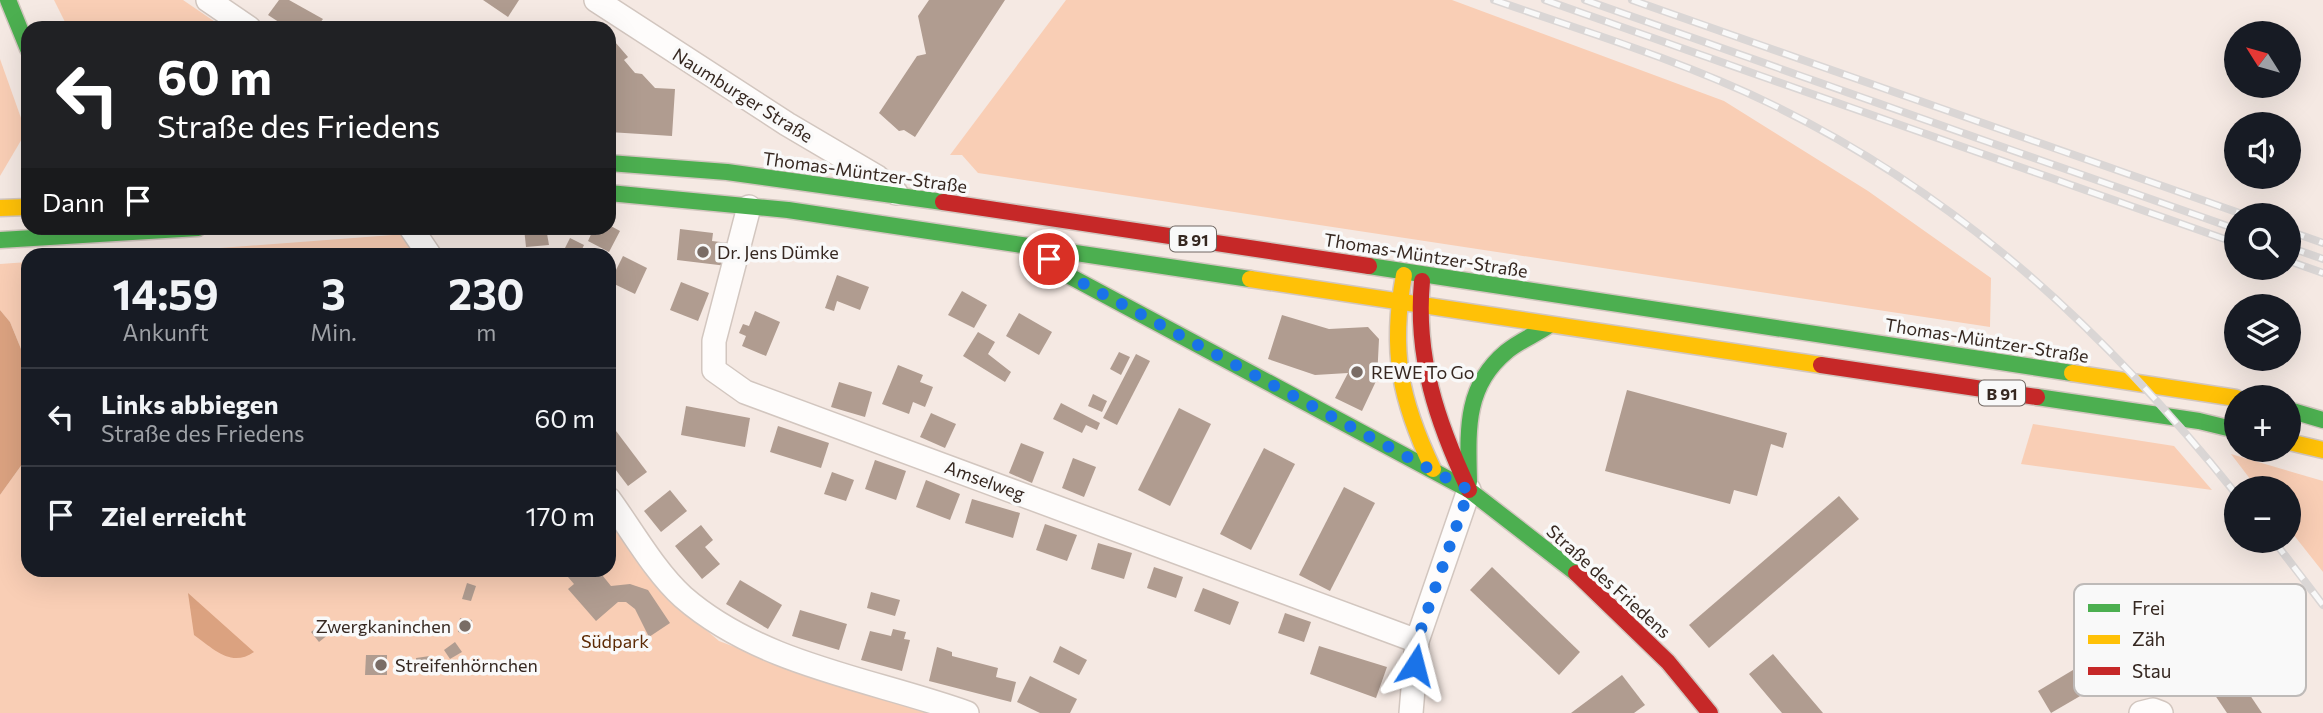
<!DOCTYPE html>
<html lang="de">
<head>
<meta charset="utf-8">
<style>
  :root { --surface:#171b24; --page:#242831; --text:#f1f3f6; --muted:#9ea1a6; --line:#363941 }
  body { margin:0; font-family:Commissioner,sans-serif; background:var(--page); color:var(--text); height:100vh; display:flex; flex-direction:column; font-size:26px; white-space:nowrap }
  * { box-sizing:border-box; margin:0 }
  p { font-size:23px; color:var(--muted) }
  .icon { flex:none; width:38px; height:38px; fill:none; stroke:currentColor; stroke-width:2; stroke-linecap:round; stroke-linejoin:round }
  .map { position:relative; flex:1; overflow:hidden }
  .drawer { position:absolute; left:21px; top:248px; width:595px; height:329px; display:flex; flex-direction:column; background:var(--surface); border-radius:21px; box-shadow:0 7px 28px #0002 }
  .drawer>* { flex:none }
  .guide { position:absolute; left:21px; top:21px; width:595px; height:214px; border-radius:21px; box-shadow:0 7px 28px #0002; background:#202124; color:#fff; overflow:hidden }
  .needle { width:46px; rotate:307deg }
  .controls { position:absolute; left:2224px; top:21px; display:grid; gap:14px }
  .controls a { display:grid; place-items:center; width:77px; height:77px; border-radius:50%; background:var(--surface); box-shadow:0 7px 28px #0002; font-size:35px }
  .pin { position:absolute; display:grid; place-items:center; width:60px; height:60px; color:#fff; margin:-30px; border:4px solid #fff; border-radius:50%; box-shadow:0 2px 7px #0007 }
  .me { position:absolute; width:77px; margin:-38px; rotate:9deg; stroke-linejoin:round; filter:drop-shadow(0 0 5px #0008) }
  .turn { display:flex; align-items:center; gap:24px; height:147px; padding:0 21px; font-size:32px }
  .turn .icon { width:91px; height:91px; stroke-width:2.5 }
  .turn b { display:block; font-size:49px; line-height:60px }
  .then { display:flex; align-items:center; height:66px; padding:0 21px; background:#0003; gap:14px; font-size:26px }
  .eta { display:flex; justify-content:space-evenly; align-items:center; height:119px; text-align:center }
  .eta b { font-size:42px; font-weight:700; line-height:49px }
  ul { padding:0; list-style:none }
  li { display:flex; align-items:center; gap:21px; height:98px; padding:0 21px; border-top:2px solid var(--line) }
  li div { flex:1 }
  li b { display:block; font-size:26px }
  li em { font-style:normal }
  .map>svg:first-child { display:block }
  .green { fill:#f9ceb5 }
  .water { fill:#dba280 }
  .building { fill:#b09c90 }
  .lines { fill:none; stroke-linecap:round; stroke-linejoin:round }
  .street-casing { stroke:#d2c6bf; stroke-width:26 }
  .fast-casing { stroke:#d2c6bf; stroke-width:19 }
  .slow-casing { stroke:#d2c6bf; stroke-width:19 }
  .jam-casing { stroke:#d2c6bf; stroke-width:19 }
  .street { stroke:#fefcfb; stroke-width:23 }
  .fast { stroke:#4caf50; stroke-width:16 }
  .slow { stroke:#ffc107; stroke-width:16 }
  .jam { stroke:#c62828; stroke-width:16 }
  .rail-casing { stroke:#dad6d5; stroke-width:8 }
  .rail { stroke:#f9f9f9; stroke-width:5; stroke-dasharray:16; stroke-linecap:butt }
  .route { stroke:#1a73e8; stroke-width:12; stroke-dasharray:0 21.6 }
  .poi-dot { fill:#796c65; stroke:#f9f9f9; stroke-width:2.5 }
  .labels { text-anchor:middle; dominant-baseline:central; stroke-width:7; stroke-linejoin:round; paint-order:stroke }
  .shield { fill:#f9f9f9; stroke:#706762; stroke-width:2 }
  .shield-label { font-size:16px; font-weight:bold; fill:#362821 }
  .street-label { font-size:18px; fill:#362821; stroke:#f9f9f9 }
  .poi-label { font-size:18px; fill:#362821; stroke:#f9f9f9; text-anchor:start }
  .park-label { font-size:18px; fill:#5c2a04; stroke:#f9f9f9 }
  .key { fill:#f9f9f9; stroke:#bebab8; stroke-width:2 }
  .key-label { font-size:19px; fill:#362821 }
</style>
</head>
<body>
<div class="map">
<svg width="2323" height="713" viewBox="0 0 2323 713">
  <rect width="100%" height="100%" fill="#f5e9e3"/>
  <g class="green">
    <path d="M54,0H183L224,28H68Z"/>
    <path d="M1066,0H1452L1724,101L1868,191L1991,278L1990,327L978,173L962,155H950Z"/>
    <path d="M0,59L26,132L0,176Z"/>
    <path d="M406,234L422,256H115Z"/>
    <path d="M28,262V366L10,322L0,310V264Z"/>
    <path d="M2033,424L2174,446L2212,490L2021,464Z"/>
    <path d="M2231,454L2323,481V572L2289,529V488H2257Z"/>
    <path d="M28,456V570H609V511L678,606L719,641L764,658L935,713H0V495Z"/>
  </g>
  <g class="water">
    <path d="M0,310L10,322L28,366V456L0,495Z"/>
    <path d="M188,593L254,652C231,668 214,649 194,635Z"/>
  </g>
  <g class="building">
    <path d="M279,0H289L323,19L316,28H288L268,15Z"/>
    <path d="M483,0H519L508,17Z"/>
    <path d="M929,0H1005L915,137L904,130L899,131L879,113L917,56L926,54L918,16Z"/>
    <path d="M609,35L628,57L624,60L635,73L642,74L655,88L675,89L672,136L609,132Z"/>
    <path d="M609,225L620,231L609,252L588,241L594,228H609Z"/>
    <path d="M524,228H546L549,245L526,247Z"/>
    <path d="M680,229L713,233L712,241L729,243L727,266L677,260Z"/>
    <path d="M570,238L584,245L579,256H561Z"/>
    <path d="M623,256L647,268L635,294L610,282Z"/>
    <path d="M837,275L869,287L860,310L837,301L834,311L825,308Z"/>
    <path d="M681,282L709,293L698,321L670,310Z"/>
    <path d="M962,291L987,305L974,328L948,315Z"/>
    <path d="M755,311L780,322L766,356L742,346L746,336L739,333L743,324L749,326Z"/>
    <path d="M1019,313L1052,332L1039,355L1006,336Z"/>
    <path d="M1282,315L1329,329L1368,327L1379,339L1377,379L1362,411L1335,398L1348,373L1315,375L1268,359Z"/>
    <path d="M978,332L995,342L988,354L1011,372L1005,382L963,356Z"/>
    <path d="M1119,352L1130,357L1121,375L1110,369Z"/>
    <path d="M1136,354L1150,361L1117,425L1103,418Z"/>
    <path d="M898,365L923,375L920,382L933,387L925,407L913,402L909,414L882,404Z"/>
    <path d="M839,382L872,392L865,417L831,407Z"/>
    <path d="M1627,390L1787,433L1783,448L1771,444L1757,496L1734,490L1730,504L1605,471Z"/>
    <path d="M1093,394L1107,401L1102,412L1088,406Z"/>
    <path d="M1061,403L1100,423L1097,430L1086,425L1082,433L1053,419Z"/>
    <path d="M686,406L750,418L745,447L681,435Z"/>
    <path d="M1179,408L1211,424L1170,506L1138,490Z"/>
    <path d="M931,413L956,424L945,448L920,437Z"/>
    <path d="M778,426L829,443L821,468L770,452Z"/>
    <path d="M613,427L647,472L628,486L609,461V431Z"/>
    <path d="M1021,443L1044,452L1032,483L1009,473Z"/>
    <path d="M1264,448L1295,464L1251,550L1220,534Z"/>
    <path d="M1073,458L1096,467L1084,497L1062,488Z"/>
    <path d="M875,460L906,471L896,500L865,489Z"/>
    <path d="M832,472L854,480L846,501L824,494Z"/>
    <path d="M926,480L960,494L950,520L916,507Z"/>
    <path d="M1344,487L1375,503L1330,591L1299,575Z"/>
    <path d="M670,490L687,511L661,532L644,511Z"/>
    <path d="M1839,496L1859,519L1709,648L1689,625Z"/>
    <path d="M972,499L1020,513L1013,538L965,523Z"/>
    <path d="M1045,524L1077,535L1067,561L1036,550Z"/>
    <path d="M701,525L713,540L705,547L720,564L702,579L675,546Z"/>
    <path d="M1098,543L1132,553L1124,579L1091,569Z"/>
    <path d="M1154,567L1183,577L1176,598L1147,588Z"/>
    <path d="M1492,567L1580,652L1559,675L1470,590Z"/>
    <path d="M562,570H598L611,586L630,584L648,590L670,623L649,637L635,609L626,602H618L596,621L568,589L574,584Z"/>
    <path d="M740,580L782,605L768,629L726,604Z"/>
    <path d="M467,583L476,586L471,601L462,599Z"/>
    <path d="M1203,588L1239,602L1230,625L1194,611Z"/>
    <path d="M871,592L900,600L895,616L867,608Z"/>
    <path d="M2189,605L2221,652L2262,713H2227L2165,621Z"/>
    <path d="M800,610L847,624L839,650L792,636Z"/>
    <path d="M1285,613L1311,622L1304,642L1278,633Z"/>
    <path d="M460,618L472,620L469,634L458,632Z"/>
    <path d="M321,624L329,634L319,642L311,632Z"/>
    <path d="M893,629L906,632L904,639L910,640L902,671L861,660L870,631L891,636Z"/>
    <path d="M2128,637L2142,660L2051,713L2038,691Z"/>
    <path d="M455,642L462,652L450,659L444,650Z"/>
    <path d="M1060,646L1087,660L1079,675L1053,662Z"/>
    <path d="M1319,646L1387,667L1376,698L1310,674Z"/>
    <path d="M937,647L952,652V656L998,668L996,677L1016,682L1011,702L929,681Z"/>
    <path d="M1773,654L1806,693L1823,713H1782L1749,674Z"/>
    <path d="M366,655H387V675H365Z"/>
    <path d="M430,656L431,667L417,670L416,658Z"/>
    <path d="M1622,675L1645,705L1634,713H1571Z"/>
    <path d="M1030,676L1077,699L1070,713H1040L1017,702Z"/>
  </g>
  <g class="lines">
    <defs>
      <g id="street">
        <path d="M208,0L249,28"/>
        <path d="M596,0L787,124L877,177L896,193"/>
        <path d="M749,207L714,341V370L745,392L1417,641"/>
        <path d="M411,228L430,256"/>
        <path d="M609,499C631,529 655,572 683,597C761,665 872,679 967,713"/>
        <path d="M1411,713L1417,641L1469,490"/>
        <path d="M2141,713L2153,710L2161,713"/>
      </g>
      <g id="fast">
        <path d="M8,0L28,49"/>
        <path d="M609,163L727,172L943,202"/>
        <path d="M609,193L788,210L1250,279"/>
        <path d="M0,240L198,228"/>
        <path d="M1038,248L1060,271L1469,490L1576,573"/>
        <path d="M1369,266L2072,373"/>
        <path d="M2037,397L2199,421L2236,430"/>
        <path d="M2289,410L2323,420"/>
        <path d="M1469,482C1468,432 1464,387 1506,352C1519,341 1535,335 1548,326"/>
      </g>
      <g id="slow">
        <path d="M0,208L28,207"/>
        <path d="M1404,275C1390,351 1400,400 1433,469"/>
        <path d="M1250,279L1821,365"/>
        <path d="M2072,373L2236,398"/>
        <path d="M2289,442L2323,450"/>
      </g>
      <g id="jam">
        <path d="M943,202L1369,266"/>
        <path d="M1422,281C1415,357 1437,422 1469,490"/>
        <path d="M1821,365L2037,397"/>
        <path d="M1576,573L1668,662L1710,713"/>
      </g>
    </defs>
    <use href="#street" class="street-casing"/>
    <use href="#fast" class="fast-casing"/>
    <use href="#slow" class="slow-casing"/>
    <use href="#jam" class="jam-casing"/>
    <use href="#street" class="street"/>
    <use href="#fast" class="fast"/>
    <use href="#slow" class="slow"/>
    <use href="#jam" class="jam"/>
    <defs>
      <g id="rail">
        <path d="M1494,0C1587,32 1682,61 1771,104C1961,196 2105,331 2236,494"/>
        <path d="M1545,0L2236,243"/>
        <path d="M1585,0L2236,229"/>
        <path d="M1632,0L2245,215"/>
        <path d="M2289,231L2323,243"/>
        <path d="M2289,247L2323,259"/>
        <path d="M2289,261L2323,273"/>
        <path d="M2274,541L2323,605"/>
      </g>
    </defs>
    <use href="#rail" class="rail-casing"/>
    <use href="#rail" class="rail"/>
  </g>
  <g class="lines">
    <path class="route" d="M1049,259L1060,271L1469,490L1417,641L1415,665"/>
  </g>
  <g class="poi-dot">
    <circle cx="703" cy="252" r="7"/>
    <circle cx="1357" cy="372" r="7"/>
    <circle cx="465" cy="626" r="7"/>
    <circle cx="381" cy="665" r="7"/>
  </g>
  <g class="labels">
    <g class="shield">
      <rect x="1170" y="226.5" width="46" height="25" rx="5"/>
      <rect x="1979" y="380.5" width="46" height="25" rx="5"/>
    </g>
    <g class="shield-label">
      <text x="1193" y="239">B 91</text>
      <text x="2002" y="393">B 91</text>
    </g>
    <g class="street-label">
      <text transform="translate(743 95) rotate(32)">Naumburger Straße</text>
      <text transform="translate(865 172) rotate(8)">Thomas-Müntzer-Straße</text>
      <text transform="translate(1426 255) rotate(9)">Thomas-Müntzer-Straße</text>
      <text transform="translate(1987 340) rotate(9)">Thomas-Müntzer-Straße</text>
      <text transform="translate(985 480) rotate(20)">Amselweg</text>
      <text transform="translate(1609 581) rotate(42)">Straße des Friedens</text>
    </g>
    <g class="poi-label">
      <text x="717" y="252">Dr. Jens Dümke</text>
      <text x="1371" y="372">REWE To Go</text>
      <text x="451" y="626" text-anchor="end">Zwergkaninchen</text>
      <text x="395" y="665">Streifenhörnchen</text>
    </g>
    <g class="park-label">
      <text x="615" y="641">Südpark</text>
    </g>
  </g>
  <rect x="2074" y="584" width="232" height="112" rx="10" class="key"/>
  <rect x="2088" y="604" width="32" height="8" fill="#4caf50"/>
  <rect x="2088" y="635" width="32" height="9" fill="#ffc107"/>
  <rect x="2088" y="667" width="32" height="8" fill="#c62828"/>
  <g class="key-label">
    <text x="2132" y="615">Frei</text>
    <text x="2132" y="646">Zäh</text>
    <text x="2132" y="678">Stau</text>
  </g>
</svg>
<div class="controls">
<a><svg class="needle" viewBox="-14 -14 28 28"><path d="M0-13l5 13h-10z" fill="#e53935"/><path d="M0 13l5-13h-10z" fill="#9ea1a6"/></svg></a>
<a><svg class="icon" aria-label="sound" viewBox="0 0 24 24"><path d="M4 9h4l5-4v14l-5-4H4zM17 9q2 3 0 6"/></svg></a>
<a><svg class="icon" aria-label="search" viewBox="0 0 24 24"><circle cx="10" cy="10" r="6"/><path d="M15 15l6 6"/></svg></a>
<a><svg class="icon" aria-label="layers" viewBox="0 0 24 24"><path d="M12 4l9 5-9 5-9-5zM3 14l9 5 9-5"/></svg></a>
<a>+</a>
<a>−</a>
</div>
<div class="pin" style="left:1049px;top:259px;background:#d93025"><svg class="icon" aria-label="arrive" viewBox="0 0 24 24"><path d="M6 21V4h12l-3 4 3 4H6"/></svg></div>
<svg class="me" style="left:1415px;top:665px" viewBox="-20 -20 40 40"><path d="M0-17L14 15 0 8-14 15z" fill="#1a73e8" stroke="#fff" stroke-width="4"/></svg>
<div class="guide">
<div class="turn"><svg class="icon" aria-label="left" viewBox="0 0 24 24"><path d="M17 20v-9H6M10 6l-5 5 5 5"/></svg><div><b>60 m</b>Straße des Friedens</div></div>
<div class="then">Dann<svg class="icon" aria-label="arrive" viewBox="0 0 24 24"><path d="M6 21V4h12l-3 4 3 4H6"/></svg></div>
</div>
<section class="drawer">
<div class="eta">
<div><b>14:59</b><p>Ankunft</p></div>
<div><b>3</b><p>Min.</p></div>
<div><b>230</b><p>m</p></div>
</div>
<ul>
<li><svg class="icon" aria-label="left" viewBox="0 0 24 24"><path d="M17 20v-9H6M10 6l-5 5 5 5"/></svg><div><b>Links abbiegen</b><p>Straße des Friedens</p></div><em>60 m</em></li>
<li><svg class="icon" aria-label="arrive" viewBox="0 0 24 24"><path d="M6 21V4h12l-3 4 3 4H6"/></svg><div><b>Ziel erreicht</b></div><em>170 m</em></li>
</ul>
</section>
</div>
</body>
</html>
